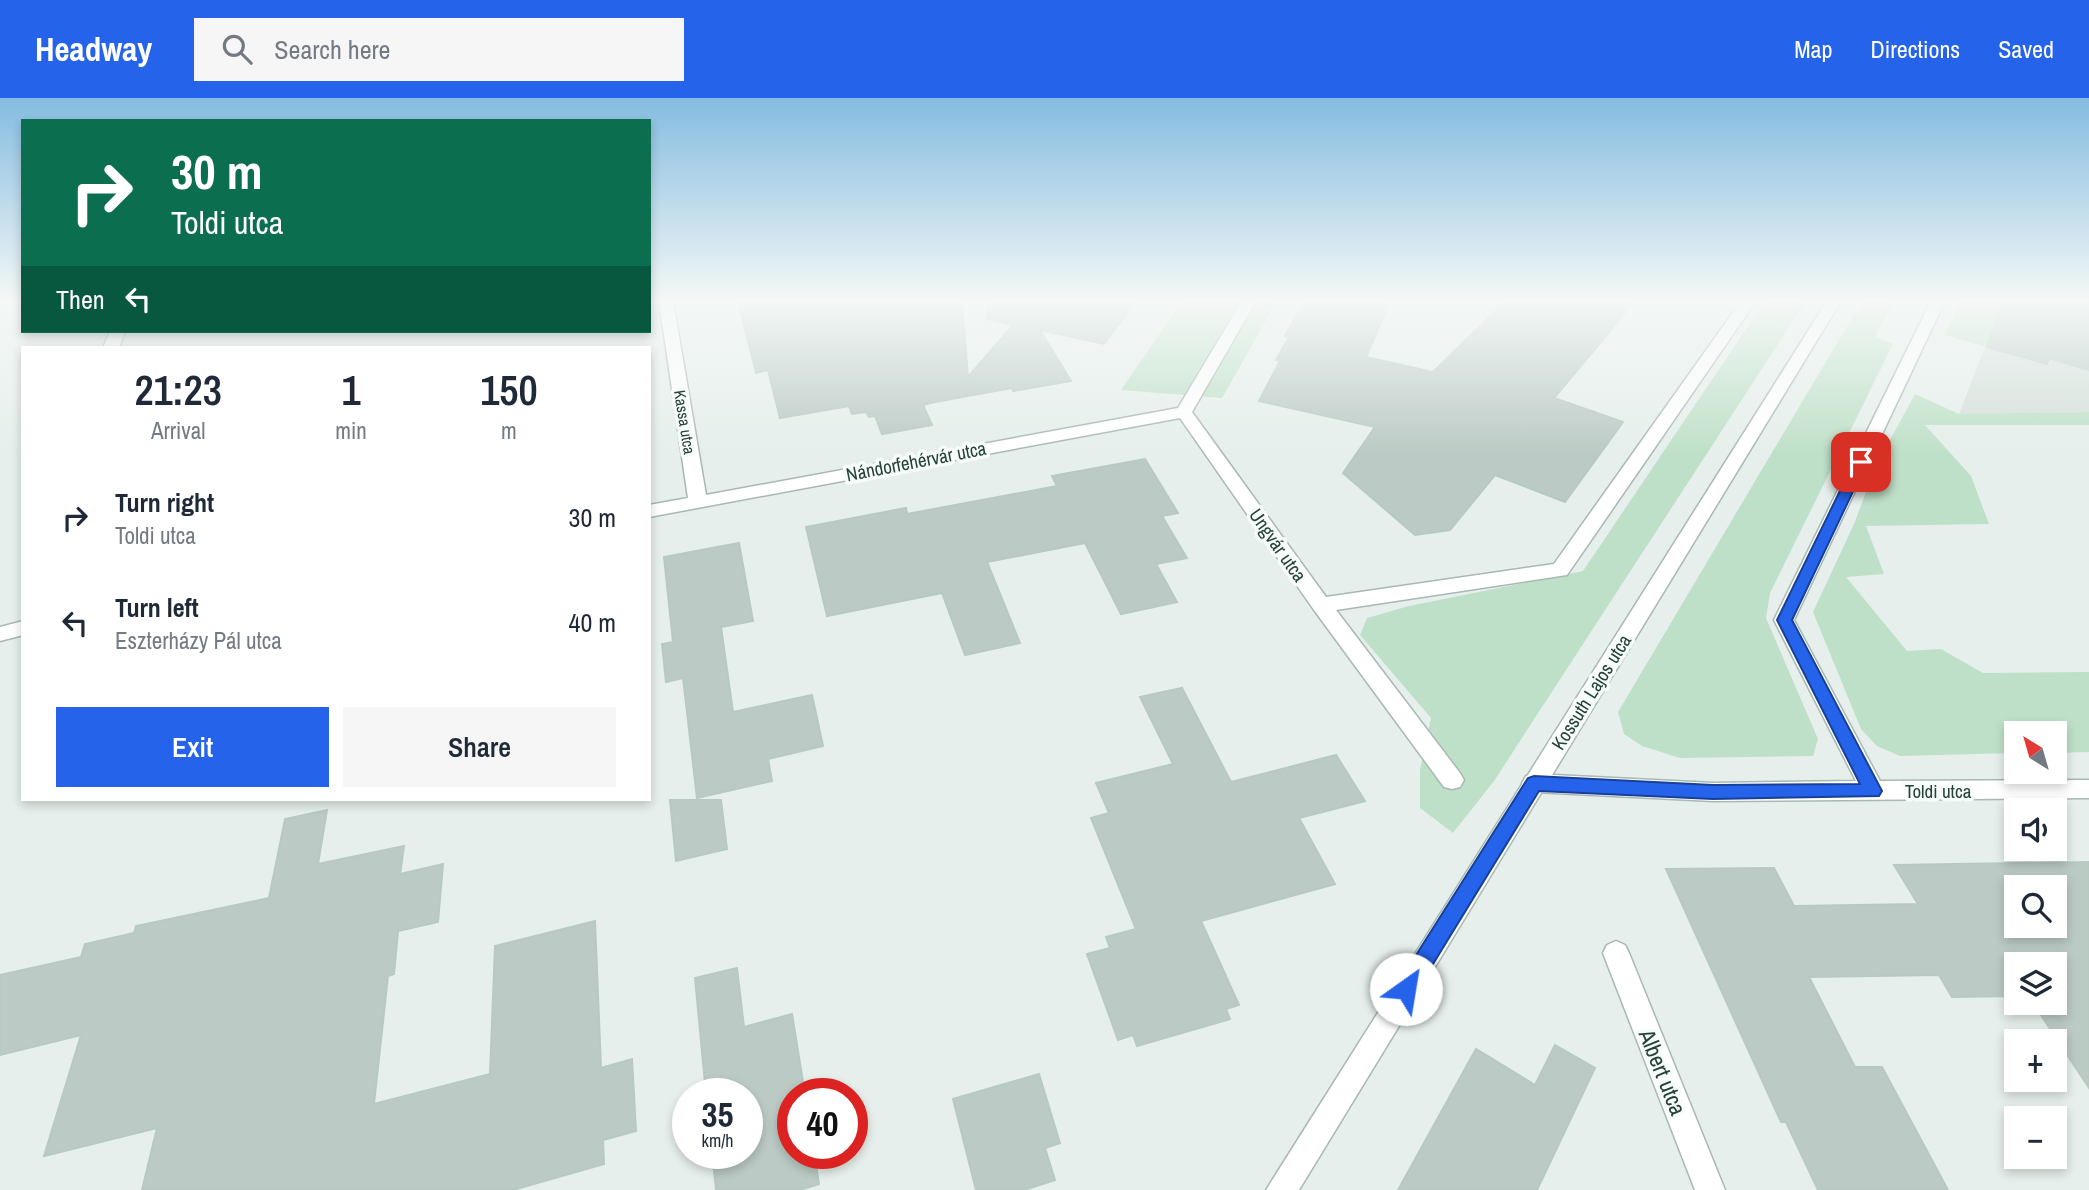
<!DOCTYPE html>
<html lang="en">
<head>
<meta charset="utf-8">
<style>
  :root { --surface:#fff; --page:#f6f6f7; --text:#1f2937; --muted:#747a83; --accent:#2563eb }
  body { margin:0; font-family:"Archivo Narrow",sans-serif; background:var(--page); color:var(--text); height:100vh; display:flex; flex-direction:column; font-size:26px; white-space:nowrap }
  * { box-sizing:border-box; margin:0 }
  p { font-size:23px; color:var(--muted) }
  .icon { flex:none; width:38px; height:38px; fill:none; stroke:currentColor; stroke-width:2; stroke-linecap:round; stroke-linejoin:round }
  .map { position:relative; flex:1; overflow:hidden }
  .panel { position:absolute; left:21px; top:248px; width:630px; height:455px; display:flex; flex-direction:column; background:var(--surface); border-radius:0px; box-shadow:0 4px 10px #0003 }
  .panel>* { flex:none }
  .guide { position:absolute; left:21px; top:21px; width:630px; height:214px; border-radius:0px; box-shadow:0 4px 10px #0003; background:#0b6e4f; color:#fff; overflow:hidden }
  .needle { width:46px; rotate:323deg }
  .fabs { position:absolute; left:2004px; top:623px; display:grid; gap:14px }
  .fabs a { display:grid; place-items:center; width:63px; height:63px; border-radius:0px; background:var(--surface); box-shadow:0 4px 10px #0003; font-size:35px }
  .speed { position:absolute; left:672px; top:980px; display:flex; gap:14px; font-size:35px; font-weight:700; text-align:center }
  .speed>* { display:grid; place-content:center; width:91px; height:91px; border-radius:50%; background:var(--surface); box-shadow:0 4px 10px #0003; line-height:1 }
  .speed small { font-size:18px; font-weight:400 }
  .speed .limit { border:10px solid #d22; background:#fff; color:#111 }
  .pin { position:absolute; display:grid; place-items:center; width:60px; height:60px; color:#fff; margin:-30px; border-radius:14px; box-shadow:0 4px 10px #0006 }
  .me { position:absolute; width:77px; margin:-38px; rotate:32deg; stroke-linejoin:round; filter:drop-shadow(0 0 5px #0008) }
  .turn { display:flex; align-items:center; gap:24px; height:147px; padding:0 35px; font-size:32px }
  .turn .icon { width:91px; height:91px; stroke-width:2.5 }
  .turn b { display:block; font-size:49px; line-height:60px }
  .then { display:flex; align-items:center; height:66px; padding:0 35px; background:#0003; gap:14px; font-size:26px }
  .eta { display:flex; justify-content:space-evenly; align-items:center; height:119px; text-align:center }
  .eta b { font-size:42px; font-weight:600; line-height:49px }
  .button { display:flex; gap:14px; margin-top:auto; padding:14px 35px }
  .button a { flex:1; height:80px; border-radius:0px; background:var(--accent); color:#fff; font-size:28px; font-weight:600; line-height:80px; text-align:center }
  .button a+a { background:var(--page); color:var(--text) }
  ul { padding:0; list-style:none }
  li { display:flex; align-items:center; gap:21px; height:105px; padding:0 35px }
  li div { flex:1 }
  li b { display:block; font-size:26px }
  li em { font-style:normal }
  header { display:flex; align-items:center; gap:42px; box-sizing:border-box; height:98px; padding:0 35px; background:var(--accent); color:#fff }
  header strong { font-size:33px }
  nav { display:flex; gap:38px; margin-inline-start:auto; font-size:24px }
  .search { width:490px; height:63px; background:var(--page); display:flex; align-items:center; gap:18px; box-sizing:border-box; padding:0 24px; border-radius:0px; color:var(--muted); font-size:26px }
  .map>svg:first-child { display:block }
  .built { fill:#d4dfda }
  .green { fill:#bfe0c8 }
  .building { fill:#bbcac4; stroke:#b8c9c2; stroke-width:2; fill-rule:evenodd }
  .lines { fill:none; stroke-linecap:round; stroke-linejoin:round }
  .minor-casing { stroke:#a8b8b2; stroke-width:3 }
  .tertiary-casing { stroke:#a8b8b2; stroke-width:3 }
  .minor { fill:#fff; fill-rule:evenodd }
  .tertiary { fill:#fff; fill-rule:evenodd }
  .route { fill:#2563eb; stroke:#184099; stroke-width:2 }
  .labels { text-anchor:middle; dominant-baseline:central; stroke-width:7; stroke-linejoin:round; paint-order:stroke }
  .far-street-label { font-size:16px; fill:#24423a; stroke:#f7fbf9 }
  .street-label { font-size:19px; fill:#24423a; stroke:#f7fbf9 }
  .near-street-label { font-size:23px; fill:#24423a; stroke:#f7fbf9 }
</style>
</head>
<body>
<header>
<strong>Headway</strong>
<div class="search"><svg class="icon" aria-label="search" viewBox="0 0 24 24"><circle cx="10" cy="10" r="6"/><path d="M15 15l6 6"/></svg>Search here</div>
<nav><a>Map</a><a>Directions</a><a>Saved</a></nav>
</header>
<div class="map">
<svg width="2089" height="1092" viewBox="0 0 2089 1092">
  <rect width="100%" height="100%" fill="#e6efeb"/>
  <path class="built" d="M2003,203H2089V314L1959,316Z"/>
  <g class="green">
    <path d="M1182,203H1277L1222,300L1121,292Z"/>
    <path d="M1765,203H1806L1494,683L1453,735L1420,710V672L1431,620L1360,537L1367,520L1409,508L1583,473Z"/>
    <path d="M1862,203H1894L1875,239L1893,246L1770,495L1766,520L1818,641L1813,658L1680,660L1642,648L1624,636L1618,614Z"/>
    <path d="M1961,203H2003L1987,249L1944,237Z"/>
    <path d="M1915,296L1959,316L2089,314V327H1925L1971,378L1989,426L1866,428L1884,476L1846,479L1907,553L1941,551L1983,575L2089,574V654L2055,655L2054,635H2016V655L1900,658L1877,648L1861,631L1813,514L1854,426L1875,370Z"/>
  </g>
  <g class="building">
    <path d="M738,203H962L968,279L1013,227L987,221L988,203H1136L1104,246L1040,232L1071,283L1013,293L1012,290L935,304L923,307L932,327L882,336L875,318L869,319L866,314L852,316L849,308L780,320L768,272L756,275Z"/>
    <path d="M1304,203H1390L1366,259L1433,274L1506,203H1635L1554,300L1623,324L1565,404L1495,377L1450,432L1415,437L1343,375L1375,329L1259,303L1280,263L1276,262L1289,239L1285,238Z"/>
    <path d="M2003,203H2089V272L2049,260L2047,266L1987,249Z"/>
    <path d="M1145,361L1178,415L1162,418L1187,460L1156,466L1177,504L1121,516L1085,445L987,464L1020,545L965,557L942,495L827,518L806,429L906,410L907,416L1057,388L1052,378Z"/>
    <path d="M739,445L753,523L721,529L733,614L812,597L823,648L768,661L772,683L697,700L683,580L666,584L662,546L673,544L664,459Z"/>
    <path d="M1182,590L1231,684L1336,657L1365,703L1299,720L1335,786L1201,823L1239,907L1226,911L1230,921L1137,948L1133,937L1118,942L1087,856L1110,850L1106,839L1136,831L1091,720L1109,715L1096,685L1173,666L1140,599Z"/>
    <path d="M670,702H721L727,751L676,763Z"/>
    <path d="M327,712L318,766L404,748L400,776L443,766L438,824L398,833L394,876L388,878L374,1006L490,976L495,848L595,823L601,970L632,961L636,1033L603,1042L604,1066L513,1092H142L157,1030L44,1058L81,937L0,957V877L81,859L85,846L134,835L136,828L269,800L285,721Z"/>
    <path d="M2089,764V990L2033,905H2054V866H2016V898L1952,899L1939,877L1809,879L1855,969H1882L1948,1092H1818L1786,1024H1781L1666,771L1774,770L1794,808L1918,806L1894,767ZM2016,789H2054V828H2016Z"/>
    <path d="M737,870L744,929L792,916L805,996H793V1055H814L819,1086L800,1092H716L712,1055H747V996H706L695,880Z"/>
    <path d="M1555,947L1595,970L1537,1092H1398L1476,951L1535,987Z"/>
    <path d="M1039,976L1060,1045L1045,1050L1055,1082L1024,1092H976L953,1001Z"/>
  </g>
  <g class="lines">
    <defs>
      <g id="minor">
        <path d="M659,203H673L706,397L1178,310L1242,203H1256L1192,314L1326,499L1554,466L1741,203H1756L1567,477L1336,512L1460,675L1464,682L1460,689L1452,691L1444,689L1314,512L1180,320L649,419V407L688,400Z"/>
        <path d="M1931,203H1945L1794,522L1880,683L2089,682V700L1713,703L1534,694L1526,692L1522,685L1526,678L1534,676L1713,685L1856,683L1774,522Z"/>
        <path d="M110,233H125L119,250H103Z"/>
        <path d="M23,523V537L0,543V529Z"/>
        <path d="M1616,843L1625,847L1629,855L1725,1092H1695L1603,855L1607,847Z"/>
      </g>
      <path id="tertiary" d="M1827,203H1841L1299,1092H1266Z"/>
    </defs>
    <use href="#minor" class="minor-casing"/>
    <use href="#tertiary" class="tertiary-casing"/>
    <use href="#minor" class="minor"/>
    <use href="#tertiary" class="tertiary"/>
  </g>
  <linearGradient id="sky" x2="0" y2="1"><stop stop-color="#84bce0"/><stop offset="0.57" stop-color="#f4f8f6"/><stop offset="1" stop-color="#f4f8f6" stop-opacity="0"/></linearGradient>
  <rect width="2089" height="356" fill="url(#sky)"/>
  <path class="route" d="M1861,360L1867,364L1792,522L1882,693L1879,698L1713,701L1539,693L1414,897L1406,900L1399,897L1396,891L1399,884L1528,680L1534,678L1713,687L1860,686L1777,522L1854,364Z"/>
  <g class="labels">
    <g class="far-street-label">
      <text transform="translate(685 324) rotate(81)">Kassa utca</text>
    </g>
    <g class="street-label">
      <text transform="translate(916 363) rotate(-11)">Nándorfehérvár utca</text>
      <text transform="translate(1278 447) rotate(55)">Ungvár utca</text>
      <text transform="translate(1591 594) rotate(-58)">Kossuth Lajos utca</text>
      <text x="1938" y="693">Toldi utca</text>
    </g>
    <g class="near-street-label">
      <text transform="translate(1663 974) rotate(68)">Albert utca</text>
    </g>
  </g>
</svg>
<div class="fabs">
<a><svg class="needle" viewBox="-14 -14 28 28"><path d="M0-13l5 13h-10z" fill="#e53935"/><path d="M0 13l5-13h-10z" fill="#747a83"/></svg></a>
<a><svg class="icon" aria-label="sound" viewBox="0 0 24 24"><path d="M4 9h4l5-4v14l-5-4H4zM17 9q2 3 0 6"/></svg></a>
<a><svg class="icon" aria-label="search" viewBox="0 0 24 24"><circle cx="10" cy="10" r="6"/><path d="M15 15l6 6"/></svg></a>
<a><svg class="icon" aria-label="layers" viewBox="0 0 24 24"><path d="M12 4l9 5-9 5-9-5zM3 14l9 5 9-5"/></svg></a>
<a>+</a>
<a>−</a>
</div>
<div class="speed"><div>35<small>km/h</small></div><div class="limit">40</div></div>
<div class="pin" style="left:1861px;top:364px;background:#d93025"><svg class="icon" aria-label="arrive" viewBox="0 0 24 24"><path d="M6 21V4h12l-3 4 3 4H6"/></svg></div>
<svg class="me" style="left:1406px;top:891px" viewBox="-20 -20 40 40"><circle r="19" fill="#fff"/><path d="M0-13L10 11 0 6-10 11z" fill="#2563eb"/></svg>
<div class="guide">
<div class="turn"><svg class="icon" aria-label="right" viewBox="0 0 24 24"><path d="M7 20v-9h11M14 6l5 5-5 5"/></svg><div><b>30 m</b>Toldi utca</div></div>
<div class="then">Then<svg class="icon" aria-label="left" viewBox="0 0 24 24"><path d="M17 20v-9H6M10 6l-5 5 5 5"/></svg></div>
</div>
<section class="panel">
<div class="eta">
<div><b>21:23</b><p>Arrival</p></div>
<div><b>1</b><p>min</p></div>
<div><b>150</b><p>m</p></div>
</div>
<ul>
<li><svg class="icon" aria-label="right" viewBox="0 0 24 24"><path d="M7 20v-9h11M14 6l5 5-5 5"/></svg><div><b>Turn right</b><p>Toldi utca</p></div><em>30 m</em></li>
<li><svg class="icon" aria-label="left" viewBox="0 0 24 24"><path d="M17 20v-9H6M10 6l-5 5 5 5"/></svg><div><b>Turn left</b><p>Eszterházy Pál utca</p></div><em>40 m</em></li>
</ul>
<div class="button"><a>Exit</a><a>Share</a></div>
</section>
</div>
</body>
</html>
